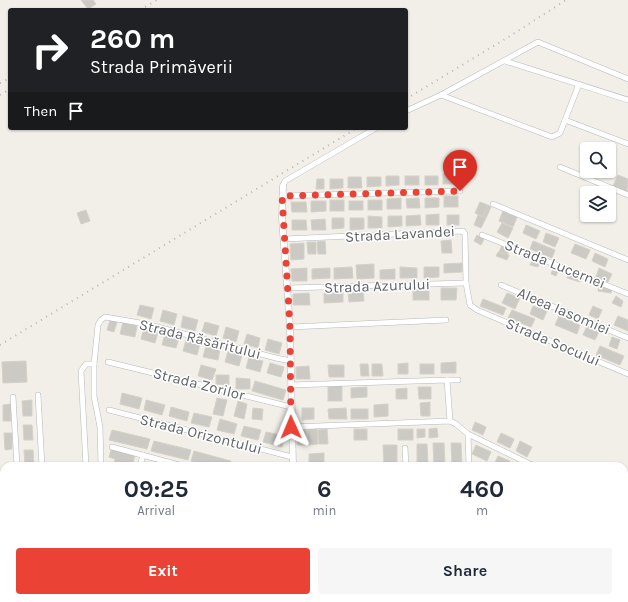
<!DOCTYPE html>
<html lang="en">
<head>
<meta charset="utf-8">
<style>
  :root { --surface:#fff; --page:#f6f6f7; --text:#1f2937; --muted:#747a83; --accent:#ea4335 }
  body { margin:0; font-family:Karla,sans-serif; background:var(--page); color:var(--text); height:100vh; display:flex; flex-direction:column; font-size:15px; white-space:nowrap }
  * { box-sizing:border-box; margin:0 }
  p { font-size:13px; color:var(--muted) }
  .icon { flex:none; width:22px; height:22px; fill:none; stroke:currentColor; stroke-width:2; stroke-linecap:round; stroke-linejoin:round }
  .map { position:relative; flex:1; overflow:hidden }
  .sheet { position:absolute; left:0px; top:462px; width:628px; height:140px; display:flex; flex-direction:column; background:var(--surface); border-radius:12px 12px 0 0; box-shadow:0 1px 3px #0004 }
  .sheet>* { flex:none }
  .top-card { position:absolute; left:8px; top:8px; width:400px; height:122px; border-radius:4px; box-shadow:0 1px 3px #0004; background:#202124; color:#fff; overflow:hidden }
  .buttons { position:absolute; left:580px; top:142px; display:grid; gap:8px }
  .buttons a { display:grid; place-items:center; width:36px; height:36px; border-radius:4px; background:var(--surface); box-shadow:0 1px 3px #0004; font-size:20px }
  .pin { position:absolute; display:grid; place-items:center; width:34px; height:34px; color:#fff; margin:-41px -17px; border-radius:50% 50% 50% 0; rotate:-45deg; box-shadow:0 0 4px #0007 }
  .pin .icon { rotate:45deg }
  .me { position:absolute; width:44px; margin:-22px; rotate:359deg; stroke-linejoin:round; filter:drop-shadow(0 0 3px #0008) }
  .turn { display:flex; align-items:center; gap:14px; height:84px; padding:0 16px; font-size:18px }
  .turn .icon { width:52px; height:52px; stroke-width:2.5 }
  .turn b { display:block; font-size:28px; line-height:34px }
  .then { display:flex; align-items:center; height:38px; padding:0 16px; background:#0003; gap:8px; font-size:15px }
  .eta { display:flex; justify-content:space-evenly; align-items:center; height:68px; text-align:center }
  .eta b { font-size:24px; font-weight:700; line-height:28px }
  .primary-button { display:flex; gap:8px; margin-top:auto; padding:8px 16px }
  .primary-button a { flex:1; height:46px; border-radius:4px; background:var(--accent); color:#fff; font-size:16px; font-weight:700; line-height:46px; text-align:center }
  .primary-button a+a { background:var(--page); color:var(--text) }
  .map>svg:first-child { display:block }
  .building { fill:#cccac5; stroke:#d6d1c6 }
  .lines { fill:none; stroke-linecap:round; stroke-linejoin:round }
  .minor-casing { stroke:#b5b8bc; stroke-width:6 }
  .tertiary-casing { stroke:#b5b8bc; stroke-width:7 }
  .minor { stroke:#fff; stroke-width:5 }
  .tertiary { stroke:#fff; stroke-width:6 }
  .rail { stroke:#b6b7b8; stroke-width:2; stroke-dasharray:1 5; stroke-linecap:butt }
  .route { stroke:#ea4335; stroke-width:7; stroke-dasharray:0 12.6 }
  .labels { text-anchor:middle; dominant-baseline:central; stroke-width:3; stroke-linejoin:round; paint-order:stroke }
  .street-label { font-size:15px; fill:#5f6368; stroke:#fff }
</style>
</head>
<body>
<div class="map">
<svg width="628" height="602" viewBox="0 0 628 602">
  <rect width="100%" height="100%" fill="#f1efe8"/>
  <g class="building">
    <path d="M81,0H93L96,4L88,9Z"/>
    <rect x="443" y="174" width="14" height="10"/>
    <path d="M618,175L628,179L627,192L613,186Z"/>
    <path d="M386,176H399V185L386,186Z"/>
    <rect x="405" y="176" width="14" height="9"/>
    <rect x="425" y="176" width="13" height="9"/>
    <path d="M348,177H361L362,188H348Z"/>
    <path d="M367,177H381V186L367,187Z"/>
    <path d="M317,179H324V189H316Z"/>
    <path d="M330,179H343V188L330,189Z"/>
    <rect x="444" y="196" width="14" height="11"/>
    <path d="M401,198V209H387V199Z"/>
    <path d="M419,198L420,208H407L406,199Z"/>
    <path d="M425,198H439V207L425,208Z"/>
    <rect x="330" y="200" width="14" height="11"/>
    <rect x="368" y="200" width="14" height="10"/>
    <path d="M311,201H326V211L311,212Z"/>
    <rect x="349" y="201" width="14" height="9"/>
    <path d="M291,202H306L307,212H292Z"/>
    <path d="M480,202L488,205L483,217L475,213Z"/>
    <path d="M488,205L491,207L486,218L483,217Z"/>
    <path d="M86,210L90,221L81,224L77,213Z"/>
    <path d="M503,211L517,217L513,227L499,221Z"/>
    <path d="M439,214V225H426V215Z"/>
    <path d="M420,215L421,225L406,226V216Z"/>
    <rect x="447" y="215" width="12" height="10"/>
    <path d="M478,215L486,218L481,228L474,225Z"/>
    <path d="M368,216L382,217V228H368Z"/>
    <path d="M388,216H402V226L388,227Z"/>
    <path d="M332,218H344V228L332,229Z"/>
    <path d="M350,218H364V229L350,230Z"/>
    <path d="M325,219L326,230H312L311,220Z"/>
    <path d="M292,220H306L307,230H292Z"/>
    <path d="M502,223L513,228L508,238L497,232Z"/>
    <path d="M526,225L540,231L536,239L523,233Z"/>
    <path d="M546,233L559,238L555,247L543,242Z"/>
    <path d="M477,235L484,239L481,245L474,241Z"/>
    <path d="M451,240L452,253H442L441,241Z"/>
    <path d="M325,241L326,254H318L317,242Z"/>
    <path d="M533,241L555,250L552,258L530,249Z"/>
    <path d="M307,242H316V254H308Z"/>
    <path d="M304,243V259L291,260L290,244Z"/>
    <path d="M575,244L590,250L586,259L571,253Z"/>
    <path d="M502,245L510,248L507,255L499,252Z"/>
    <path d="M498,252L509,255L507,260L496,256Z"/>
    <path d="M595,253L608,259L605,267L592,261Z"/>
    <path d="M533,258L541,261L538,267L530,265Z"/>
    <path d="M462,263V272L444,273V264Z"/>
    <path d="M374,264V278L357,279L356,265Z"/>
    <path d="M554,266L559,269L556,276L551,274Z"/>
    <path d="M352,267L353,278L334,279V268Z"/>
    <path d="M400,267L417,268V278H400Z"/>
    <path d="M424,267H439V277L424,278Z"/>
    <path d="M307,268V281H292L291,269Z"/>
    <path d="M330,268V278L312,279V269Z"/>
    <path d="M599,268L612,274L608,282L596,277Z"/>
    <path d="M395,269V279H380V270Z"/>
    <path d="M569,273L582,278L580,282L567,278Z"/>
    <path d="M599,285L612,290L611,293L598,291Z"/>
    <path d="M441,288H457L456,300H441Z"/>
    <rect x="413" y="289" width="16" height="11"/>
    <path d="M363,291L364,301L349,302L348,292Z"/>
    <path d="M343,292V302L324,303V293Z"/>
    <path d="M309,293L310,305H293V294Z"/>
    <path d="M507,293L520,298L515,309L502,303Z"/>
    <path d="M616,296L623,301L621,307L612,303Z"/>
    <path d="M483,299L506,308L503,315L480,306Z"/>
    <path d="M140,305L154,308L151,319L137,315Z"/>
    <path d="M533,306L547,311L543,320L530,314Z"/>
    <path d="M593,306L602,310L598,319L589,315Z"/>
    <path d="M163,310L177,314L174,325L160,321Z"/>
    <path d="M512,310L535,319L531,327L508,318Z"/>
    <path d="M183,316L198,320L195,331L181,327Z"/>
    <path d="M559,316L580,325L577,334L555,325Z"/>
    <path d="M618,316L628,320V331L614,325Z"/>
    <path d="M110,320L117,322L114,332L107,330Z"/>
    <path d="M123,322L137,326L135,337L120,334Z"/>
    <path d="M205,322L219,326L216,336L202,332Z"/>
    <path d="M587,326L599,332L595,340L583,335Z"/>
    <path d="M226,327L239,331L236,342L223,338Z"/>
    <path d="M144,328L158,332L155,343L141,339Z"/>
    <path d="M165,334L179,338L176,348L162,345Z"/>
    <path d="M247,334L260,338L258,348L244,344Z"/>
    <path d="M612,337L620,340L617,349L609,346Z"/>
    <path d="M268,339L282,343L279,354L265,350Z"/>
    <path d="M186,340L200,344L197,355L183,351Z"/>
    <path d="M206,346L220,349L218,360L203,357Z"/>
    <path d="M600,346L624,356L620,365L596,355Z"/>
    <path d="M228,351L242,355L239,366L225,362Z"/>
    <path d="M249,357L263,361L260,372L246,368Z"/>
    <path d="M26,361L27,382L3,383L2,362Z"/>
    <path d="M456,362V373H441V363Z"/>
    <path d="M270,363L284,367L281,377L267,373Z"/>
    <path d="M408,363V374H398V364Z"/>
    <path d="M360,364H368L369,376H361Z"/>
    <path d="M372,364H382L383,376H372Z"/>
    <rect x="420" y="364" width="14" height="10"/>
    <path d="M201,365L216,369L212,380L198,376Z"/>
    <path d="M328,365H344V377H329Z"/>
    <path d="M309,366L310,379H296V367Z"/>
    <path d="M216,375H229V385L216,384Z"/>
    <path d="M236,378L250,379V389H236Z"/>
    <path d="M255,381L286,390L283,400L252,391Z"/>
    <rect x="328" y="386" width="14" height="15"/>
    <path d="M367,387V397L351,398V388Z"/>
    <path d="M418,387H431V399H419Z"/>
    <path d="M407,388V399H396V389Z"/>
    <path d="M122,393L142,398L139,409L120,404Z"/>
    <path d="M217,398L227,400L223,416L213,414Z"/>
    <path d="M32,400V416H23L22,401Z"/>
    <path d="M146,400L165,405L162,415L144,410Z"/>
    <path d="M238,401L247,404L244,419L234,416Z"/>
    <path d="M430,402V416H421L420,403Z"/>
    <path d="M11,404V421H3V405Z"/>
    <path d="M388,404V416L374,417V405Z"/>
    <path d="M171,407L189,412L187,421L169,416Z"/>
    <path d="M253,408L263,409L262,420L252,419Z"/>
    <path d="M302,408H314V419L302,420Z"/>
    <path d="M346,408L347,419H329L328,409Z"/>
    <rect x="351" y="409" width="17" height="10"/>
    <path d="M194,413L212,417L209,427L191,423Z"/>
    <path d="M220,419L237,424L234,434L217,430Z"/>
    <path d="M475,422L486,427L483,435L472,430Z"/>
    <path d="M23,425H32L33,440H24Z"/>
    <path d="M244,426L261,430L258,440L241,436Z"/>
    <path d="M437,428L438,437L429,438V429Z"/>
    <path d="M317,429L318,444L308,445L307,430Z"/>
    <path d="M327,429L328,444H319L318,430Z"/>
    <rect x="354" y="429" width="13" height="11"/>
    <rect x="398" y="429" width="15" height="11"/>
    <path d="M417,429H425V437L417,438Z"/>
    <path d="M112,430L150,439L147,449L109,440Z"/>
    <path d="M297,430H306L307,445H297Z"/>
    <path d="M266,432L285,436L282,447L263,442Z"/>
    <path d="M4,433H12V449L5,450Z"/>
    <path d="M501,433L514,439L510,448L497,442Z"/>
    <path d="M154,441L191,450L188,460L151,451Z"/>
    <path d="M520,441L532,447L527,457L516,451Z"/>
    <path d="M433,443H444L445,466H434Z"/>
    <path d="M451,443H461L462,466H452Z"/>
    <path d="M417,444H427L428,466H417Z"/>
    <path d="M383,445H397V466H384Z"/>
    <path d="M476,445L491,452L487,461L472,454Z"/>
    <path d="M112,447L135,455L132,466H114L115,459L109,457Z"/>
    <path d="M24,450H33L34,465L25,466Z"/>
    <path d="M194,451L231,461L230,466H208L191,461Z"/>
    <path d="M324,453V466H309V454Z"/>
    <path d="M498,456L510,461L507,466L494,465Z"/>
    <path d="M218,598H236L235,602H218Z"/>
    <path d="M238,598H250L256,599L255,602H238Z"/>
  </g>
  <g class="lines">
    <defs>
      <g id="minor">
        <path d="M505,61L628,100"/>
        <path d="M441,95L552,137L560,133L579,84"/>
        <path d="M406,111L441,95L538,42L628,79"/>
        <path d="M565,120L628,144"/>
        <path d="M560,167L628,195"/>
        <path d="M283,186L285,181L376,128"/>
        <path d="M282,196L460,191"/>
        <path d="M493,204L628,260"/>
        <path d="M482,235L628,294"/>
        <path d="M284,239L463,231L465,234L466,283L470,305L477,310L628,374"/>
        <path d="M501,285L628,338"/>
        <path d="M288,288L466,283"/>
        <path d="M290,327L446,320"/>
        <path d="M108,362L291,407"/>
        <path d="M94,364V396L100,427L101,466"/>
        <path d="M447,380H458"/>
        <path d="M291,385L447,380L450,421"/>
        <path d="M38,395L42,466"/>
        <path d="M13,397L17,466"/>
        <path d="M109,410L292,457"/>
        <path d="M291,427L450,421L456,424L468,434L534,466"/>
        <path d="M468,434L469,466"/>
        <path d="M112,447L183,466"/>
        <path d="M405,448L406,466"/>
        <path d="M86,466L81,371L86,364H94L98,325L101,320L105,317L146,324L276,358L291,361"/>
        <path d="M140,466L143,455"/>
        <path d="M624,509L628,511"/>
        <path d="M624,553L628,555"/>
        <path d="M24,598L25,602"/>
        <path d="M48,598V602"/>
        <path d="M176,598L190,602"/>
        <path d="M472,598L473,602"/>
        <path d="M541,598L549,602"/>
        <path d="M88,602V598"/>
      </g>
      <g id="tertiary">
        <path d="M283,186L282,218L290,327L293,466"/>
        <path d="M301,598V602"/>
      </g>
    </defs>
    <use href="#minor" class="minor-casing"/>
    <use href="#tertiary" class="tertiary-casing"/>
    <use href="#minor" class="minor"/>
    <use href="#tertiary" class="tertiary"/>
    <g class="rail">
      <path d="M140,10L157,0"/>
      <path d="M0,83L10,78"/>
      <path d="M0,95L10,89"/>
      <path d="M406,99L510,36L566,0"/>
      <path d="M0,345L357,128"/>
    </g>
  </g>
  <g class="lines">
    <path class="route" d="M291,427L290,327L282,196L460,191"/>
  </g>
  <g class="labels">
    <g class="street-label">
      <text transform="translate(400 234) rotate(-3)">Strada Lavandei</text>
      <text transform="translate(555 264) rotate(22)">Strada Lucernei</text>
      <text transform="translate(377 286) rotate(-2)">Strada Azurului</text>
      <text transform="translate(564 311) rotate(23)">Aleea Iasomiei</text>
      <text transform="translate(200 339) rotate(14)">Strada Răsăritului</text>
      <text transform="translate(553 342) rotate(23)">Strada Socului</text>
      <text transform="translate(199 384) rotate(14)">Strada Zorilor</text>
      <text transform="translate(201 434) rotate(14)">Strada Orizontului</text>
    </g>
  </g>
</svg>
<div class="buttons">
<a><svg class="icon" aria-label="search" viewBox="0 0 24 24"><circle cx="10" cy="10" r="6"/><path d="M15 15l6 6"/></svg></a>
<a><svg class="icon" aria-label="layers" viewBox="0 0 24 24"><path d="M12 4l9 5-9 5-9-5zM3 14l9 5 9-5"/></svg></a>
</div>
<div class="pin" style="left:460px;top:191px;background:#d93025"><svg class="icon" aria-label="arrive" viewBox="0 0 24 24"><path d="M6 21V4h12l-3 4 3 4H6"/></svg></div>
<svg class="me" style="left:291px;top:427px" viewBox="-20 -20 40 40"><path d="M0-17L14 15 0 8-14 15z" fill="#ea4335" stroke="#fff" stroke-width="4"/></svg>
<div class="top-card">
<div class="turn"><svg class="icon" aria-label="right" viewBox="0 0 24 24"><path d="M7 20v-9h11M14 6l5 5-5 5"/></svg><div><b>260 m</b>Strada Primăverii</div></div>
<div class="then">Then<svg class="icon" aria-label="arrive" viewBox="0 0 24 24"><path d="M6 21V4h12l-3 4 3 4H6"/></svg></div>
</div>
<section class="sheet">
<div class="eta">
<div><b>09:25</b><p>Arrival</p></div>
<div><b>6</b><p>min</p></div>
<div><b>460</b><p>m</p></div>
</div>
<div class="primary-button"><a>Exit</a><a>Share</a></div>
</section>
</div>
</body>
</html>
